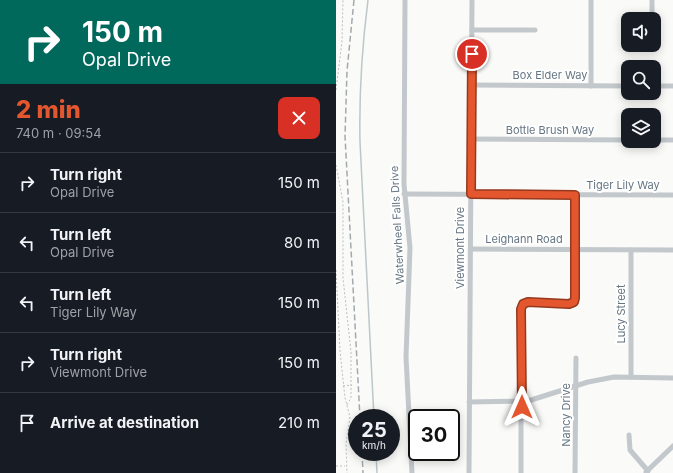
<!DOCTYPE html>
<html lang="en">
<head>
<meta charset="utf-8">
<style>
  :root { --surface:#171b24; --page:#242831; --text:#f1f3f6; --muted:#9ea1a6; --line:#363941; --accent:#e4572e }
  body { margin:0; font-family:Inter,sans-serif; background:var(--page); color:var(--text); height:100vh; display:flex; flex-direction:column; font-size:15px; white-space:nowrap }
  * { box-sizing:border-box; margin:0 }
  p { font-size:13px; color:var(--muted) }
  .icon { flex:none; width:22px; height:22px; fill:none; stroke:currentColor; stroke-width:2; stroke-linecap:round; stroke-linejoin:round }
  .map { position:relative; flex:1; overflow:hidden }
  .panel { display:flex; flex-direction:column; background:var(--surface); width:336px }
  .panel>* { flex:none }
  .banner { background:#00695c; color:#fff; overflow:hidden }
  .buttons { position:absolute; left:285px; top:12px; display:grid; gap:8px }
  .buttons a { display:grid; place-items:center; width:40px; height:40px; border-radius:8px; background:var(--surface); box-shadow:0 2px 10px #0003; font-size:20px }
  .speed { position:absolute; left:12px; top:409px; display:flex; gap:8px; font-size:20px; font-weight:700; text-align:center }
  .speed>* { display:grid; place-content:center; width:52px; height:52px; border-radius:50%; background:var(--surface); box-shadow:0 2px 10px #0003; line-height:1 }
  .speed small { font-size:10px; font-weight:400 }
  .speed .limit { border:2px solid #111; border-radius:6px; background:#fff; color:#111 }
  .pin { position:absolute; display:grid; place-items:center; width:34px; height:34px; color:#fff; margin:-17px; border:2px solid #fff; border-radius:50%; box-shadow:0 1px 4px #0007 }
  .me { position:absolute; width:44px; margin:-22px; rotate:0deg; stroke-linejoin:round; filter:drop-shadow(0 0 3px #0008) }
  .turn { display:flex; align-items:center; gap:14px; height:84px; padding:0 16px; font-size:18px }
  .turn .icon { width:52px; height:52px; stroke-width:2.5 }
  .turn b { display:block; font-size:28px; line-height:34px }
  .round { display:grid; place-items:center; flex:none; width:42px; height:42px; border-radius:8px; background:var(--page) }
  .overview { display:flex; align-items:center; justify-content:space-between; height:68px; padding:0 16px }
  h1 { font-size:24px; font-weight:800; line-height:30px; color:var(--accent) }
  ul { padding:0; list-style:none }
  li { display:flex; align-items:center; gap:12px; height:60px; padding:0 16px; border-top:1px solid var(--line) }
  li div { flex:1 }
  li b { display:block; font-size:15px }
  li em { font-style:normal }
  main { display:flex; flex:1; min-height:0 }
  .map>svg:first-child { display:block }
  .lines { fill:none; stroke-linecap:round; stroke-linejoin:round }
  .stream { stroke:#bbc7cb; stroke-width:1.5 }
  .path { stroke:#bbbfc2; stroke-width:1; stroke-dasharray:2 2; stroke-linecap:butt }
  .minor { stroke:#c3c8cc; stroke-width:5 }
  .rail { stroke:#a2aab0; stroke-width:1.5; stroke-dasharray:6 3; stroke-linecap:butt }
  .route-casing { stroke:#94391e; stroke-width:10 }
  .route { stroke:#e4572e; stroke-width:7 }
  .labels { text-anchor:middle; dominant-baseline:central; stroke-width:4; stroke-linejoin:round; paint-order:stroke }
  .street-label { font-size:11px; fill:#657683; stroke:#fff }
</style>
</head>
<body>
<main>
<section class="panel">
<div class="banner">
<div class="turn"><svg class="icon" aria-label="right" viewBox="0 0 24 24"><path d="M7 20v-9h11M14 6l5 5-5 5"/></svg><div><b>150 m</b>Opal Drive</div></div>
</div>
<div class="overview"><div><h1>2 min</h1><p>740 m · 09:54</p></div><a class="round" style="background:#d93025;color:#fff"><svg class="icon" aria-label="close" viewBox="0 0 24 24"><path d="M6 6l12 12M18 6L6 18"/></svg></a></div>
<ul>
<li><svg class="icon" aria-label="right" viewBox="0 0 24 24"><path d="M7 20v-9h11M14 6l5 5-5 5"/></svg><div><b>Turn right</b><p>Opal Drive</p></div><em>150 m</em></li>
<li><svg class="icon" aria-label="left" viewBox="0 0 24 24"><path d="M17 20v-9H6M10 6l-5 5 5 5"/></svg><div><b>Turn left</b><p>Opal Drive</p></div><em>80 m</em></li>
<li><svg class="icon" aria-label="left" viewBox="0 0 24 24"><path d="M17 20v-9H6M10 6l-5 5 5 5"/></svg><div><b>Turn left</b><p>Tiger Lily Way</p></div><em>150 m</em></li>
<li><svg class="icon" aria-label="right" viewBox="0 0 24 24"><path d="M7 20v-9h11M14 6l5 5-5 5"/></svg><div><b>Turn right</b><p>Viewmont Drive</p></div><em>150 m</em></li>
<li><svg class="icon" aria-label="arrive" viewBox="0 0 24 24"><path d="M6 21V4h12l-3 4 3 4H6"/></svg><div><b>Arrive at destination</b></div><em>210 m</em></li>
</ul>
</section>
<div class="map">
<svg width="337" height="473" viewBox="0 0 337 473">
  <rect width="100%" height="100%" fill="#fafaf8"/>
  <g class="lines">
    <g class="stream">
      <path d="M32,0C26,47 23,94 24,142L38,418"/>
      <path d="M40,452L41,473"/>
    </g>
    <g class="path">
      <path d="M0,90L6,41L7,0"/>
      <path d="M0,165L7,202V278L15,352V398L11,405"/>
      <path d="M0,270L4,351L9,398L14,417L10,444L11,473"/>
      <path d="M7,386L16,385"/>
      <path d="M0,466H9"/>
    </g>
    <g class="minor">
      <path d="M69,0L68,184L74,248L70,357L76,473"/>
      <path d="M316,19V0"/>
      <path d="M136,30H199"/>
      <path d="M135,85L292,86"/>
      <path d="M255,86V0"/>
      <path d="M318,86H337"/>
      <path d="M135,139L292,140"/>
      <path d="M318,140H337"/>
      <path d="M68,194L337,195"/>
      <path d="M135,249L337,250"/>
      <path d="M295,377V250"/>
      <path d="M133,402L192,401L252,382L278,377L337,378"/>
      <path d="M293,435L294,450L312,471"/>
      <path d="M310,472L337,446"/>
      <path d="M133,473L136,0"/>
      <path d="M185,473V309L187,304L192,302L233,304L238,302L239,298V195"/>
      <path d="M239,473L240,358"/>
    </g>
    <g class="rail">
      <path d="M18,0L11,71L9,136L24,418"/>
      <path d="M26,452L27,473"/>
    </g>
  </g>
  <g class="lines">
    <defs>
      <path id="route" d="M136,54L135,194L239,195V298L238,302L233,304L192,302L187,304L185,309L186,407"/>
    </defs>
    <use href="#route" class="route-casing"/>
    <use href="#route" class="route"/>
  </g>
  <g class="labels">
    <g class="street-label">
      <text x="214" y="75">Box Elder Way</text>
      <text x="214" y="130">Bottle Brush Way</text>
      <text x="287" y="185">Tiger Lily Way</text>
      <text transform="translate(61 225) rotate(-93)">Waterwheel Falls Drive</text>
      <text x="188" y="239">Leighann Road</text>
      <text transform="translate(124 248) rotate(-90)">Viewmont Drive</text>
      <text transform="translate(285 314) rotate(-90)">Lucy Street</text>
      <text transform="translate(230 415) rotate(-90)">Nancy Drive</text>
    </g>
  </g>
</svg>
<div class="buttons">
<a><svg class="icon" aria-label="sound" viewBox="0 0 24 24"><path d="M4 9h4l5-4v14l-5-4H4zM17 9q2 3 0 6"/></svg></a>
<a><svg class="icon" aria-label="search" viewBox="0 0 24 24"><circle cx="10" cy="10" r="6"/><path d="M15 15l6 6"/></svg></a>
<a><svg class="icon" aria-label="layers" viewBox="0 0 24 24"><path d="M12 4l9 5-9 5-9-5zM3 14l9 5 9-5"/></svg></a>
</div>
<div class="speed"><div>25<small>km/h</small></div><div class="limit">30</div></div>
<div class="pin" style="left:136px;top:54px;background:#d93025"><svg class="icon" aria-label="arrive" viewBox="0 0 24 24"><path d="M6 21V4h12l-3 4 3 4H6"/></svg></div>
<svg class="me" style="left:186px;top:407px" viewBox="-20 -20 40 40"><path d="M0-17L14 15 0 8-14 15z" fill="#e4572e" stroke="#fff" stroke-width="4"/></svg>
</div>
</main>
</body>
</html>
